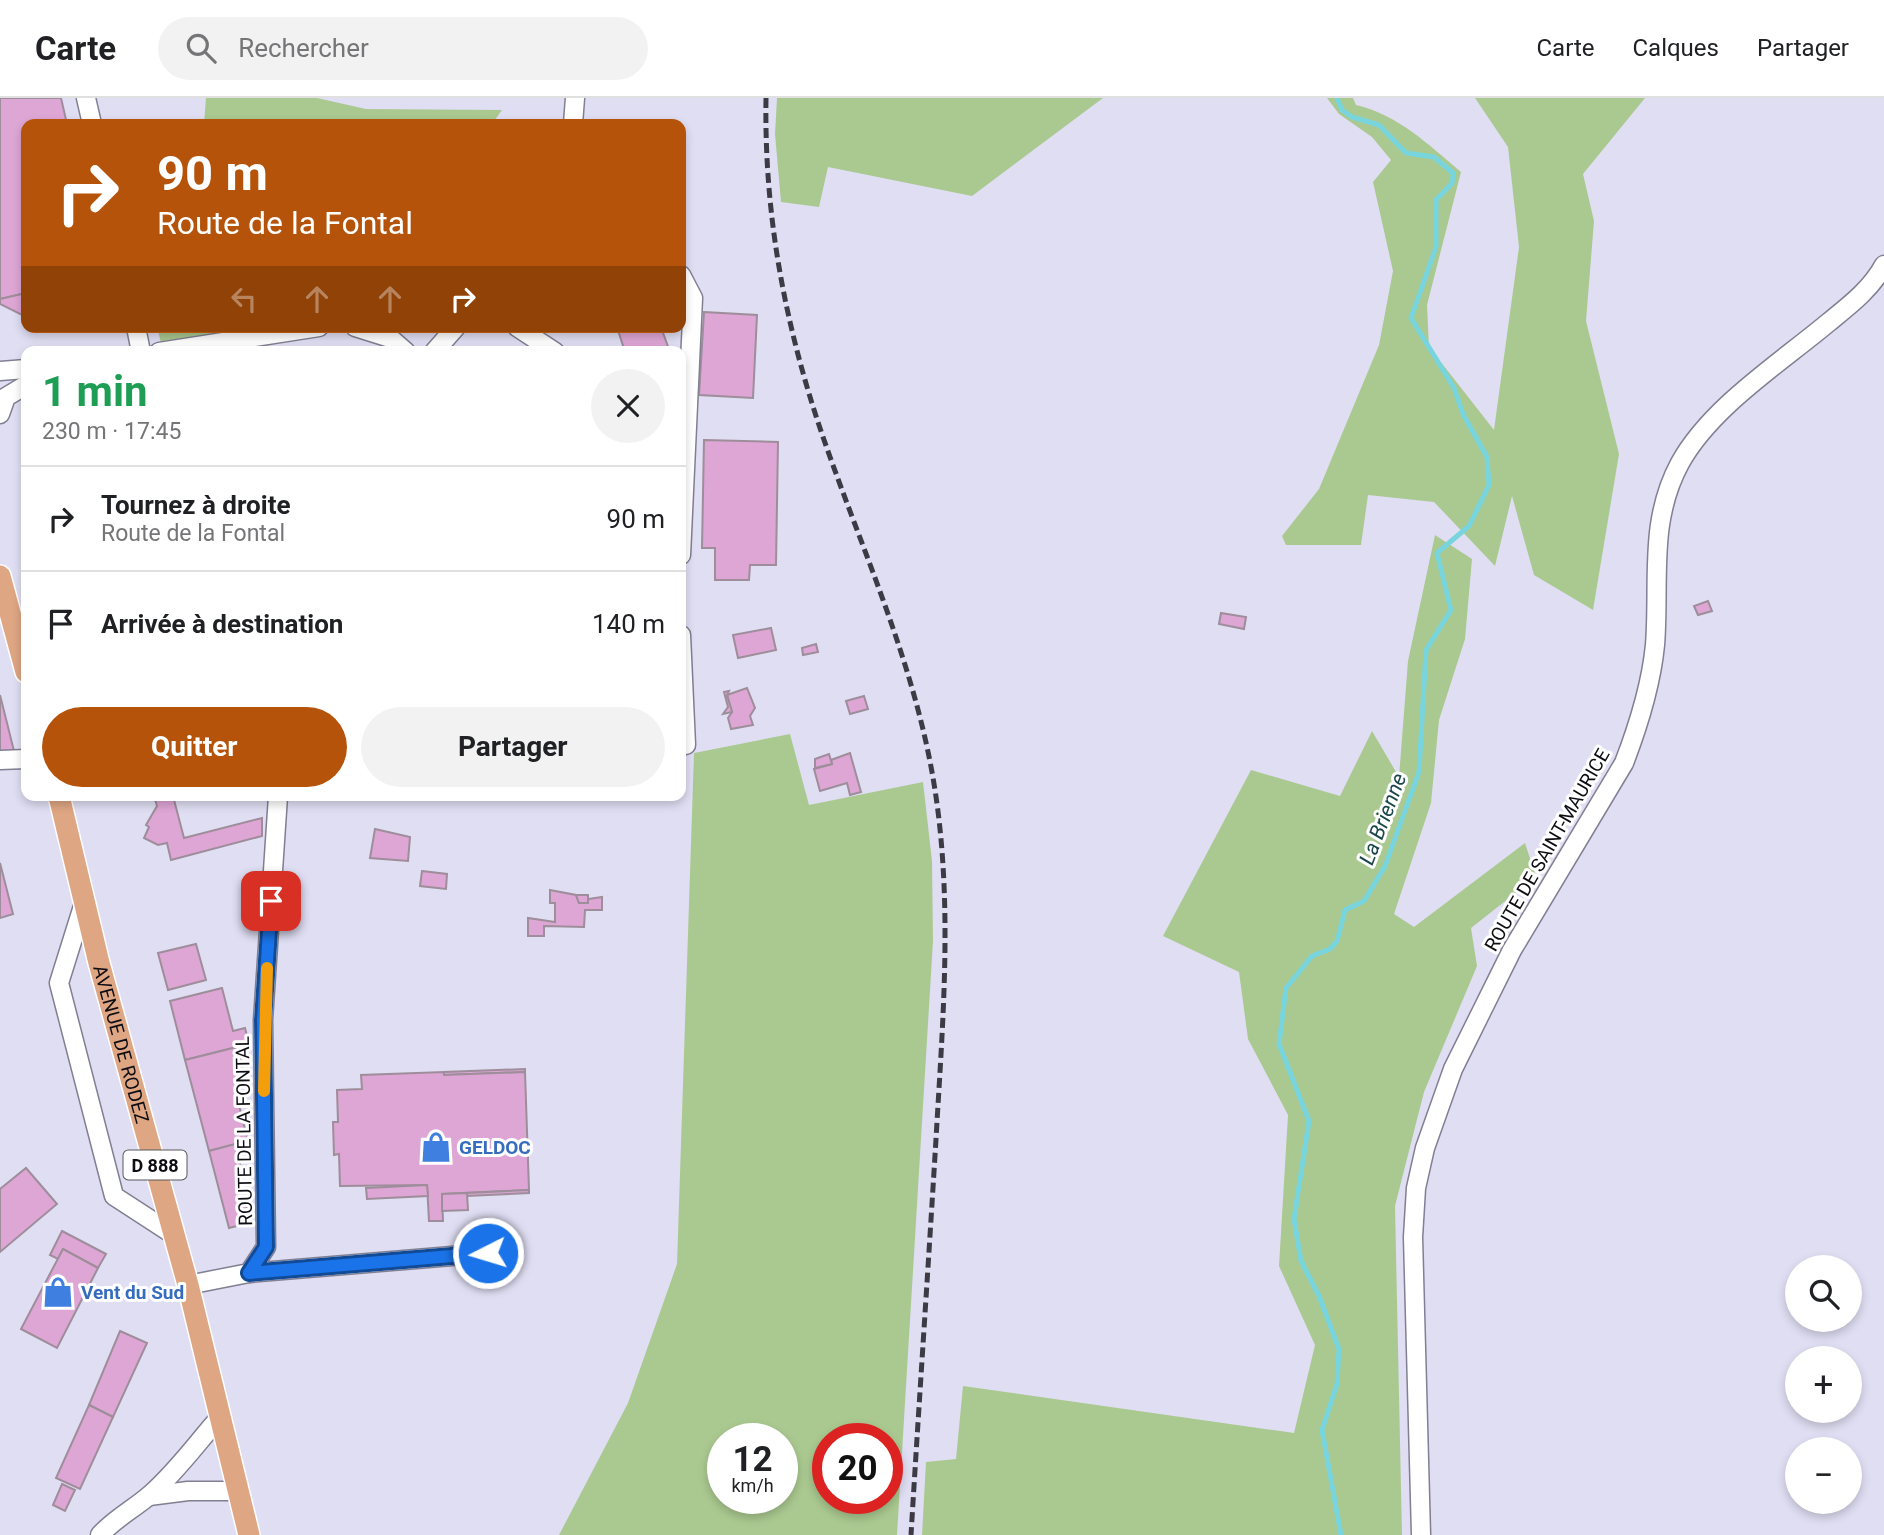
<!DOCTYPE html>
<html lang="fr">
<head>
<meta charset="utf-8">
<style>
  :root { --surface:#fff; --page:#f2f2f2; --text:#202124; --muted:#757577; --line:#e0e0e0; --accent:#b45309 }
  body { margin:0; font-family:Roboto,sans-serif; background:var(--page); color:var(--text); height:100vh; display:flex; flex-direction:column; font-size:26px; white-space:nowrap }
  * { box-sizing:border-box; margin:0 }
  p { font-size:23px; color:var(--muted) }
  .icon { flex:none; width:38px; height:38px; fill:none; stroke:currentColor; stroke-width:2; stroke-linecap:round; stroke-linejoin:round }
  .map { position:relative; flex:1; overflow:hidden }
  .panel { position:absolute; left:21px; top:248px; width:665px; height:455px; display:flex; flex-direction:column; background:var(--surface); border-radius:14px; box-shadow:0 4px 10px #0003 }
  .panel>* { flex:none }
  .top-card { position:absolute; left:21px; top:21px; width:665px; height:214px; border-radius:14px; box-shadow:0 4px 10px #0003; background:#b45309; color:#fff; overflow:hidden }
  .controls { position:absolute; left:1785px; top:1157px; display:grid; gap:14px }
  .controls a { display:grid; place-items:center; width:77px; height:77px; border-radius:50%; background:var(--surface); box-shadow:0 4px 10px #0003; font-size:35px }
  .speed { position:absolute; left:707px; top:1325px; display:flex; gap:14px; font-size:35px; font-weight:700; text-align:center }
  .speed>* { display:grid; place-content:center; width:91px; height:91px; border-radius:50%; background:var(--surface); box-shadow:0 4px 10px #0003; line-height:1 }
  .speed small { font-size:18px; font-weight:400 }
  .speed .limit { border:10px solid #d22; background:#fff; color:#111 }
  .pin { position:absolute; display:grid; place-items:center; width:60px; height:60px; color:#fff; margin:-30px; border-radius:14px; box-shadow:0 4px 10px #0006 }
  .me { position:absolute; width:77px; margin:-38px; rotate:265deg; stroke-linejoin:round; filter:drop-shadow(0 0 5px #0008) }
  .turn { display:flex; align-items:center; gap:24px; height:147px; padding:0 21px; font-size:32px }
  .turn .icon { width:91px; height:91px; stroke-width:2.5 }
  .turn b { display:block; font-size:49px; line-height:60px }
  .lanes { display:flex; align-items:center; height:66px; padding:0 21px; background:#0003; justify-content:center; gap:35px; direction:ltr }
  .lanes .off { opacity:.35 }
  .round { display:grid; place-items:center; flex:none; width:74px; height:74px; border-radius:37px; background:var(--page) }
  .head { display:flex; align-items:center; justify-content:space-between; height:119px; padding:0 21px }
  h1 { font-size:42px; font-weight:700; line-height:52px; color:#1e9e55 }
  .primary-button { display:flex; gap:14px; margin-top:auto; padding:14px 21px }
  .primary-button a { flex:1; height:80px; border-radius:42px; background:var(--accent); color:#fff; font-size:28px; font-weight:700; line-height:80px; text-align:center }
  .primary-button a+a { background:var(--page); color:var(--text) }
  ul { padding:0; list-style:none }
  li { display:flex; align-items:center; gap:21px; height:105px; padding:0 21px; border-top:2px solid var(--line) }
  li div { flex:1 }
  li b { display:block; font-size:26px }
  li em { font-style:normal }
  header { display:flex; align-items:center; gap:42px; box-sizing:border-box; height:98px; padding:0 35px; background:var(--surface); border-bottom:2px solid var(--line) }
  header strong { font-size:33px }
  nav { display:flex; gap:38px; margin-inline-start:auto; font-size:24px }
  .search { width:490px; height:63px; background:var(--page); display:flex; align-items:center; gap:18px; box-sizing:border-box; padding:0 24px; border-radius:38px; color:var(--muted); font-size:26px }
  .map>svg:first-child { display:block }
  .green { fill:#aac990; fill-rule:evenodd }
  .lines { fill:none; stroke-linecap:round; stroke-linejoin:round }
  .stream { stroke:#78d5dd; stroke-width:5 }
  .building { fill:#dea6d5; stroke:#9e8d9a; stroke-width:2 }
  .minor-casing { stroke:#817f92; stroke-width:21 }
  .major-casing { stroke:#fff; stroke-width:24 }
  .minor { stroke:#fff; stroke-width:18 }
  .major { stroke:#dfa683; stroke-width:21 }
  .rail { stroke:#3c3b45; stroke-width:5; stroke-dasharray:10 5; stroke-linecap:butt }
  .route-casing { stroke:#114b97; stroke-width:18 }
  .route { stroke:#1a73e8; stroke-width:12 }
  .slow { stroke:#f59e0b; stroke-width:12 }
  .labels { text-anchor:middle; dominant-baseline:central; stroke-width:6; stroke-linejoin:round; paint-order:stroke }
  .shield { fill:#fff; stroke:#56565a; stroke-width:2 }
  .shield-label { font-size:18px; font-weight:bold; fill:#0e0d14 }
  .street-label { font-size:19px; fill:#0e0d14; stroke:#fff }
  .shop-label { font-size:19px; font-weight:bold; fill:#366cbe; stroke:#fff; text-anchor:start }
  .water-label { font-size:21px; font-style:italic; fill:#1b474a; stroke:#fff }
</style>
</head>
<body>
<header>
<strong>Carte</strong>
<div class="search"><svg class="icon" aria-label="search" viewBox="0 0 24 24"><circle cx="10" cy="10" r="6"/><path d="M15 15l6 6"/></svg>Rechercher</div>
<nav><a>Carte</a><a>Calques</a><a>Partager</a></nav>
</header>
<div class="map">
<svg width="1884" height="1437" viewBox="0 0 1884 1437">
  <rect width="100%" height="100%" fill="#e0def3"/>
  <g class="green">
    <path d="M206,0H317L366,11L502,12L492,26H204Z"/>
    <path d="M777,0H1103L972,98L828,69L819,109L781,104L775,36Z"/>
    <path d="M1327,0H1353L1356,7C1398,17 1428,46 1461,74L1427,207L1429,249L1494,332L1519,149L1508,49L1475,0H1645L1583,76L1594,123L1586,223L1619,356L1593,512L1534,477L1512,398L1495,468L1434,404L1368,397L1361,447H1286L1282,438L1319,391L1379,247L1393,173L1373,84L1391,62L1372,39L1339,16Z"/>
    <path d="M157,229H262L161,245Z"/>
    <path d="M1435,437L1472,461L1465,541L1439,622L1431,705L1394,816L1414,829L1525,745L1536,779L1471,830L1477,868L1424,994L1395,1108L1402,1437H922L926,1364L956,1361L963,1288L1294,1335L1315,1247L1279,1168L1288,1017L1248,941L1239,874L1163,838L1251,672L1340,698L1372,633L1399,679L1408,563Z"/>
    <path d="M790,636L809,707L923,684L932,763L933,843L897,1437H559L628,1305L677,1166L694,655ZM782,1340V1400H723V1340ZM887,1340V1400H828V1340Z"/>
  </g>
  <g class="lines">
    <path class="stream" d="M1337,0L1342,12L1352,19L1379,27L1406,55L1434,59L1453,75L1452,85L1436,102V149L1411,220L1454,290L1463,316L1487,359L1489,387L1469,428L1437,455L1451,512L1426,552L1419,674L1385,768L1364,803L1345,812L1337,843L1330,851L1312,858L1286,890L1279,946L1309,1023L1294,1121L1301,1163L1319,1198L1339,1251L1337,1286L1322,1332L1341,1437"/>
  </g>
  <g class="building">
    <path d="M0,0H61L67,26H26V195L0,201Z"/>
    <path d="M26,195V219L0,206V201Z"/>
    <path d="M704,214L757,217L753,300L699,297Z"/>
    <path d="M617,229H670L662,232L670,254H625Z"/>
    <path d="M704,342L778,344L776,467H750L749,482H715V450H702Z"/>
    <path d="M1708,503L1712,513L1698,517L1694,508Z"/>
    <path d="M1221,515L1246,519L1244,531L1219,526Z"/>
    <path d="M771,530L776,552L738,560L733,537Z"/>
    <path d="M816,546L818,554L803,557L802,550Z"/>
    <path d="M747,590L755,610L750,618L753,627L731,631L728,620L732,614L727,597Z"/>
    <path d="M729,593L727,597L732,614L723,616L728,609L724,594Z"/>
    <path d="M0,597L14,653L0,656Z"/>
    <path d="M864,598L868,611L850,616L846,603Z"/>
    <path d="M850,655L861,694L850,697L847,685L820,693L814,671L832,666L831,662Z"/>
    <path d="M829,656L832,666L815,670V661Z"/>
    <path d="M154,698H173L184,740L262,720V738L171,762L167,745L158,747L144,740L149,729L146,727L157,708Z"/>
    <path d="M375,731L410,739L408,763L370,760Z"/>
    <path d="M0,765L13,816L0,820Z"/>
    <path d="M422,773L447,776L446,791L420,788Z"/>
    <path d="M550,792L576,797L579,805H588V801L602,799V812H585L584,829L544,828V838H528V820L555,824V805H550Z"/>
    <path d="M576,797H588V805H579Z"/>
    <path d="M196,846L206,882L168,892L158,855Z"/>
    <path d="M222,890L233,933L245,930L249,946L185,962L170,903Z"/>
    <path d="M237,949L247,988L235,991L248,1043L209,1053L185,962Z"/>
    <path d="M525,971V974L444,977V974Z"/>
    <path d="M444,974V977L525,974L529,1092L442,1096L443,1123H429L427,1087L340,1088L339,1056L334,1057L333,1024H338L337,992L362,991L361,977Z"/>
    <path d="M235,1046L248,1098L245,1126L229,1130L209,1053Z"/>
    <path d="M26,1070L57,1106L0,1154V1091Z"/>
    <path d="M427,1087L428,1098L367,1101L366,1090Z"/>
    <path d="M529,1092V1095L467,1098V1095Z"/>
    <path d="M467,1095L468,1112L442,1113V1096Z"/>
    <path d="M62,1133L106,1156L98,1170L63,1151L58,1161L50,1157Z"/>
    <path d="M63,1151L98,1170L57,1250L21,1231Z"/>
    <path d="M120,1233L147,1245L113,1319L89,1307Z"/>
    <path d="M89,1307L113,1319L80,1391L56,1380Z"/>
    <path d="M62,1386L75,1392L65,1413L53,1407Z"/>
  </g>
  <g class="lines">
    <defs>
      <g id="minor">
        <path d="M86,0L92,26"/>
        <path d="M573,26L575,0"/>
        <path d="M681,177L693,200L681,457"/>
        <path d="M136,229L141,254"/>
        <path d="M355,229L390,240L406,254"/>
        <path d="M517,229L555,254"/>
        <path d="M159,254L319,229"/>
        <path d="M434,254L456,229"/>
        <path d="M0,273L26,271"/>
        <path d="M0,316L6,299L26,287"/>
        <path d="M681,537L686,647"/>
        <path d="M0,662L26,661"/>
        <path d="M84,805L59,885L114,1098L174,1137"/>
        <path d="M249,1175L488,1155"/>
        <path d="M188,1187L249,1175L266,1149L263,922L278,698"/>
        <path d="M149,1398L188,1393H238"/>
        <path d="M100,1437C115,1420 134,1411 151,1396C177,1373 197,1345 220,1319"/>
        <path d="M1421,1437L1413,1139L1416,1090L1425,1050L1453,971L1512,852L1624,665C1639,626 1651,588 1655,547C1660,483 1648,424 1680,365C1711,309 1780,265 1829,224C1850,207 1871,191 1884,167"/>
      </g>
      <g id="major">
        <path d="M0,478L26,574"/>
        <path id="s1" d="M59,698L99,865L188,1187L249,1437"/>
      </g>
    </defs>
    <use href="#minor" class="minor-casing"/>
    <use href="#major" class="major-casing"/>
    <use href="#minor" class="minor"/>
    <use href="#major" class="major"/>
    <path class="rail" d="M766,0C764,117 785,228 823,339C861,449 911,558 932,674C954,796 943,918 936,1041C928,1173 919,1305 911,1437"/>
  </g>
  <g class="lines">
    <defs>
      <path id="route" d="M271,803L263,922L266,1149L249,1175L488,1155"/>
    </defs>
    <use href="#route" class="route-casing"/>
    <use href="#route" class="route"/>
    <path class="slow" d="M264,993L267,870"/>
  </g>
  <defs>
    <symbol id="shop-bare" viewBox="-9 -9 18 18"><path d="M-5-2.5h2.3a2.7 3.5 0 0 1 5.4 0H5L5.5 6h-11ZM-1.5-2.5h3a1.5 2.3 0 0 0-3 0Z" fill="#3f7fe0" stroke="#fff" stroke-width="2.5" paint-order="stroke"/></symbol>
  </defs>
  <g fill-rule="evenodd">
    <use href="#shop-bare" x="414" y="1027" width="44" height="44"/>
    <use href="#shop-bare" x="36" y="1172" width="44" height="44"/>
  </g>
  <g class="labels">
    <rect class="shield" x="123.5" y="1052.5" width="63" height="29" rx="5"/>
    <g class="shield-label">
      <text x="155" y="1067">D 888</text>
    </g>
    <g class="street-label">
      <text transform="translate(1547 752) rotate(-60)">ROUTE DE SAINT-MAURICE</text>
      <text stroke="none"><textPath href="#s1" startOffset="256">AVENUE DE RODEZ</textPath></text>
      <text transform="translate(244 1033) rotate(-91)">ROUTE DE LA FONTAL</text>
    </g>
    <g class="shop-label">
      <text x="459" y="1049">GELDOC</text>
      <text x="81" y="1194">Vent du Sud</text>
    </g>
    <g class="water-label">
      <text transform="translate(1383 721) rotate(-69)">La Brienne</text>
    </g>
  </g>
</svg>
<div class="controls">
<a><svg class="icon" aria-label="search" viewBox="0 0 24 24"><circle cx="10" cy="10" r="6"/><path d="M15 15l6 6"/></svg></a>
<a>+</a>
<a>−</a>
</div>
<div class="speed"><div>12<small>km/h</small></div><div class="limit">20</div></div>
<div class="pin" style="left:271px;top:803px;background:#d93025"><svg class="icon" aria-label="arrive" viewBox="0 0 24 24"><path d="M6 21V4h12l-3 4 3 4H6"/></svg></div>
<svg class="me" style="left:488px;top:1155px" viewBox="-20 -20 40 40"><circle r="17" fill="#1a73e8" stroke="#fff" stroke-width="3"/><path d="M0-11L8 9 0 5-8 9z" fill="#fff"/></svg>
<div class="top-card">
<div class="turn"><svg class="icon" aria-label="right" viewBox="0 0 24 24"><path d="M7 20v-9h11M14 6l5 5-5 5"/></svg><div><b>90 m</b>Route de la Fontal</div></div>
<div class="lanes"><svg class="icon off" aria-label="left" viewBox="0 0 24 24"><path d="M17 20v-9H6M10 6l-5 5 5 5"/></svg><svg class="icon off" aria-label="ahead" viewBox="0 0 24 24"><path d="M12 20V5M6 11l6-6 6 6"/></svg><svg class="icon off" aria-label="ahead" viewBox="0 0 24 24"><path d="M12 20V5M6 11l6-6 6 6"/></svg><svg class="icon" aria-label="right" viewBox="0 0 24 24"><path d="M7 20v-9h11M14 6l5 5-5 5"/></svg></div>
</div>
<section class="panel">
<div class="head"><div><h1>1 min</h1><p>230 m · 17:45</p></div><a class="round"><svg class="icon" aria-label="close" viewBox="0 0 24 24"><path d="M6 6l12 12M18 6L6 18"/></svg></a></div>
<ul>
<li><svg class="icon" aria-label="right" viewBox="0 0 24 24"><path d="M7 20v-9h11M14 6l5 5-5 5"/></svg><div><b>Tournez à droite</b><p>Route de la Fontal</p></div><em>90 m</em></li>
<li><svg class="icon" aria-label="arrive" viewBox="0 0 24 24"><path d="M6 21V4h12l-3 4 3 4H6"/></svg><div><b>Arrivée à destination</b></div><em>140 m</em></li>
</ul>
<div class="primary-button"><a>Quitter</a><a>Partager</a></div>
</section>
</div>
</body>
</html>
